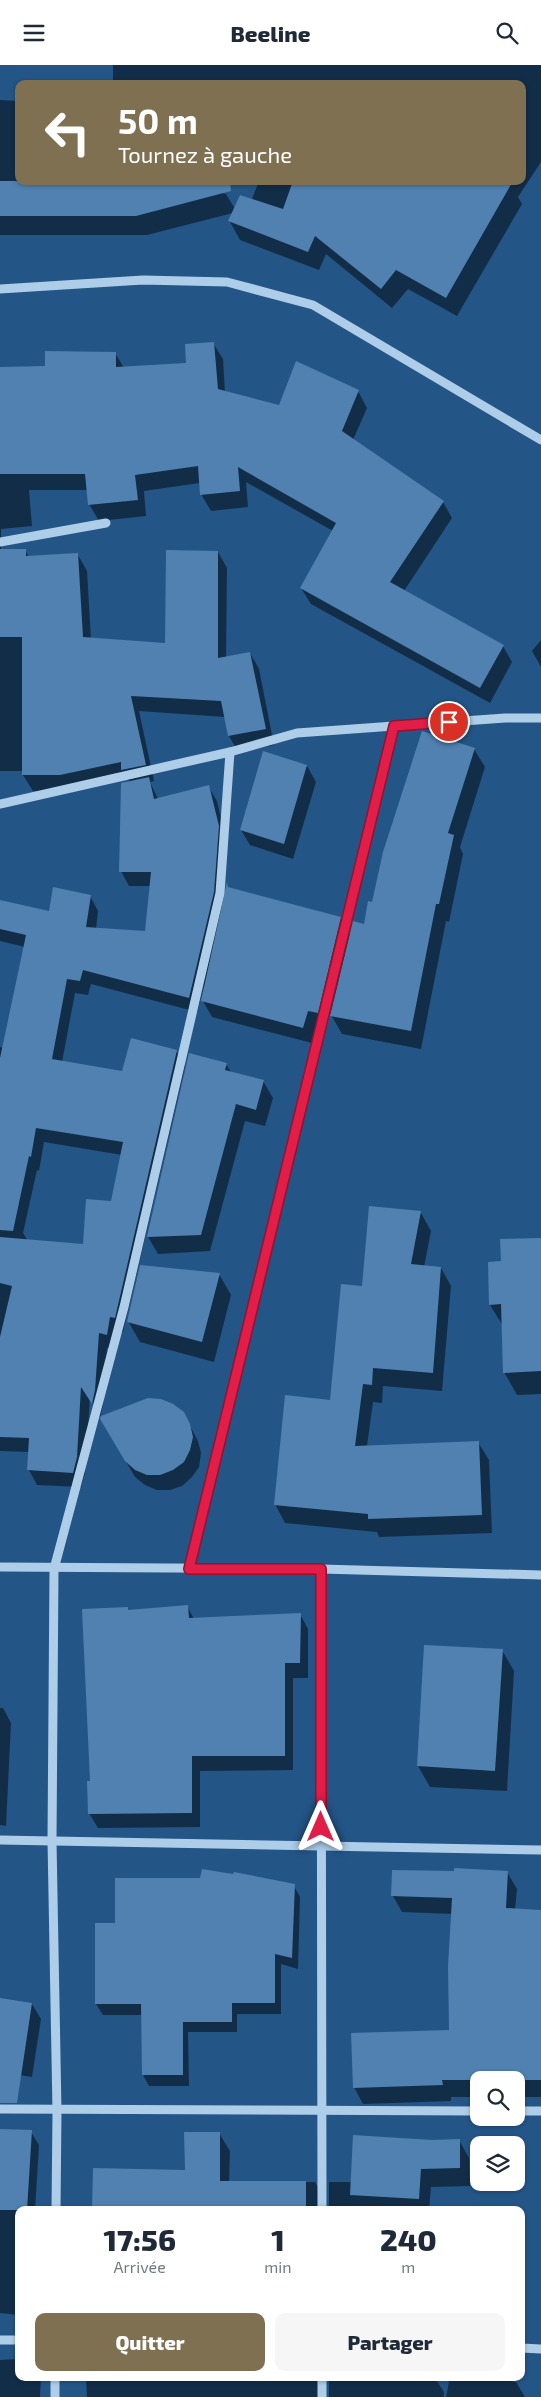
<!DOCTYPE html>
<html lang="fr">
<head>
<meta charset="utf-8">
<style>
  :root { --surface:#fff; --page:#f6f6f7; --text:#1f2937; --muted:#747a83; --accent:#7f7051 }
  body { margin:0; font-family:"Exo 2",sans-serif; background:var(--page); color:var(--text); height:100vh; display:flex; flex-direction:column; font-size:19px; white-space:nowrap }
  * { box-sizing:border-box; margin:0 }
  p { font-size:16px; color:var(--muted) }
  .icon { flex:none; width:28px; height:28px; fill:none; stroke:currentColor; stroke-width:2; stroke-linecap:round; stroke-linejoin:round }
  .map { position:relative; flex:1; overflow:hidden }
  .details { position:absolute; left:15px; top:2141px; width:510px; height:175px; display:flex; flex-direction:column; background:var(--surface); border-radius:10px; box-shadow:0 1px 4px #0004 }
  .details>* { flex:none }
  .banner { position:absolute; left:15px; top:15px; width:511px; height:105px; border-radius:10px; box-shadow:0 1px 4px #0004; background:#7f7051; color:#fff; overflow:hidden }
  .controls { position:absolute; left:470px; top:2006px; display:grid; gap:10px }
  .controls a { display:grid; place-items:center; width:55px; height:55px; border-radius:10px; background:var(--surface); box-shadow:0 1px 4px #0004; font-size:25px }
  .pin { position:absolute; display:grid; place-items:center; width:42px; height:42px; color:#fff; margin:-21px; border:2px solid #fff; border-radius:50%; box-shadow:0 1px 5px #0007 }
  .me { position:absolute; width:55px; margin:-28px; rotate:0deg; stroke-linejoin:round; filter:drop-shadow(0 0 4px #0008) }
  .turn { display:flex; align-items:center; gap:18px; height:105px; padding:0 20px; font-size:22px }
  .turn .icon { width:65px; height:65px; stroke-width:2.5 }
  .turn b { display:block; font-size:35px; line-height:42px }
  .eta { display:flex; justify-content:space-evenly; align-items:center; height:85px; text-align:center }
  .eta b { font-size:30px; font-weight:800; line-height:35px }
  .action { display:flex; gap:10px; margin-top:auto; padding:10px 20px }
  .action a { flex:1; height:58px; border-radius:10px; background:var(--accent); color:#fff; font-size:20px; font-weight:800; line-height:58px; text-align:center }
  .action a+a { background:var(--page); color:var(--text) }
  header { display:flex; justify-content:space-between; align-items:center; height:65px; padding:0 20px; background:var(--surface); font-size:22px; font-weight:800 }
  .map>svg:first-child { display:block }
  .shadow { fill:#0007; fill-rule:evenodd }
  .building { fill:#5081b1 }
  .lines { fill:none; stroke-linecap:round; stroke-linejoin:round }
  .minor { stroke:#aecde9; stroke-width:9 }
  .route-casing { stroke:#92132f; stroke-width:12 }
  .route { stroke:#e11d48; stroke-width:9 }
</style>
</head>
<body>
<header><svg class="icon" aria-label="menu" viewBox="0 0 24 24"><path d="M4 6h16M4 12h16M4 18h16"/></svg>Beeline<svg class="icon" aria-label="search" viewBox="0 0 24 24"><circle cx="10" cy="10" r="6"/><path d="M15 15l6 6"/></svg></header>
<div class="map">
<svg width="541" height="2332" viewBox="0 0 541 2332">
  <rect width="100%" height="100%" fill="#235587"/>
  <g class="shadow">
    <path d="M113,0H541V97L518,132L522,139L457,251L408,224L392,243L326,189L319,205L240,175L229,155L233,148L147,170H0V35L19,36V116L187,120L226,129L235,144L252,134L259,116H522V19H113Z"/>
    <path d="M213,278L223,294L225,327L280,342L358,326L367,343L353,375L443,437L452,453L404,526L503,581L512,597L490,638L311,539L301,523L333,466L246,417L248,442L211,446L201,429L200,418L144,426L146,451L99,456L89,439L88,425H29L32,461L1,464V485H25L29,492L78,490L87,506L91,574L167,579L218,487L227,503L226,593L250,588L259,604L274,680L238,687L229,671L225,652L139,646L154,716L150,717L158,734L208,721L217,736L226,776L222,840L228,821L229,824L340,853L351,871L365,860L373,839L474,684L485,702L460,782L463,789L449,857L446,856L421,984L342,969L330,948L326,963L316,962L312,978L212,952L203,936L206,921H204L197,947L91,919L88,930L75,928L62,997L123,1007L176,986L185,1001L123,1267L118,1266L115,1284L107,1283L103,1340L100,1352L90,1333L85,1408L81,1422L37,1420L29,1405L30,1387L0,1386V982L3,983L25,882L0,876V836L50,848L90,831L98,846L96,864L146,867L151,821H129L121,806L130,717L127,713L70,726H33L23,710V706H0V304L46,303L115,288L124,303L187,300ZM44,1077L122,1090L112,1137L84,1181L28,1176L23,1168L37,1105L39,1106Z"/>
    <path d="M541,575V602L532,586Z"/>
    <path d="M307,701L316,717L293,794L250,780L241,765Z"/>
    <path d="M226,999L231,1007L263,1016L273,1033L265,1061L245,1056L210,1186L158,1189L148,1172Z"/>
    <path d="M421,1148L431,1166L424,1202L441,1203L451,1221L442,1326L383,1321L382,1338L373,1337L367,1381L478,1377L489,1395L492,1468L379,1472L377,1467L285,1458L275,1439L331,1337L363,1223Z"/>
    <path d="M541,1174V1329L517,1330L504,1307L503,1261L490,1240L503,1197Z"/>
    <path d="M219,1209L231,1230L214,1297L140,1277L128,1256Z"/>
    <path d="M183,1348L198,1376L201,1388L199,1402L192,1412L182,1421L170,1425H157L145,1420L135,1412L101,1353Z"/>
    <path d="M187,1541L194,1554L300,1549L308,1564V1613H293V1705L200,1706V1762L98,1763L89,1748L91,1717L127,1543L129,1546Z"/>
    <path d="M502,1585L514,1606L507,1726L430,1722L418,1701Z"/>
    <path d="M0,1643H3L11,1658L6,1761L0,1760Z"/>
    <path d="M507,1807L517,1824L515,1845L541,1847V2032H516V2015H479V2032H451V2036L363,2039L354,2022L450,1966L453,1849L402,1847L393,1831Z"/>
    <path d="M294,1821L300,1832L298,1904L281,1899V1949H237V1967H188L189,2021H149L143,2010L142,1950H103L96,1939V1859H117Z"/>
    <path d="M0,1934L32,1939L41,1954L32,2012L0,2007Z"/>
    <path d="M0,2065L31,2067L39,2080L35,2145H19V2250L0,2248Z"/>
    <path d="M219,2068L230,2086L229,2117H315L325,2135V2145H93L186,2106Z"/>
    <path d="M459,2075L469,2093L470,2121L431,2122L429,2145H329V2117H352L432,2076Z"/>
    <path d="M19,2294V2312H41L40,2332H0V2295Z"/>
    <path d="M86,2312L315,2313L323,2327V2332H87Z"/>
    <path d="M329,2312H368L370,2315L435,2313L444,2327V2332H329Z"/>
    <path d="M450,2312H491L516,2317L525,2332H446Z"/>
  </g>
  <g class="building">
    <path d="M0,116H230L231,126L136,151H0Z"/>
    <path d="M293,116H513L446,233L396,205L381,224L315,171L308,187L228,156L240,130L283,144Z"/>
    <path d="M214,277L218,324L279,340L296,296L359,325L342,366L444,436L390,517L504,580L480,623L300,523L336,458L238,402L240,426L200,430L198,401L135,410L138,435L88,440L85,409H0V302L45,301V286L116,287V302L186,298L185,279Z"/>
    <path d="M0,484H26V491L78,488L83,572L165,578L166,485L218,486V593L250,587L266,664L228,671L221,636L131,631L146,700L121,705V697L60,710H22V572H0Z"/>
    <path d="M422,666L475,683L448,768L454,770L439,839H436L411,966L330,951L353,856L364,859L368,836L372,837L383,787Z"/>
    <path d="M263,686L307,700L284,779L240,765Z"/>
    <path d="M149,712L154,734L209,720L219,761L214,827L189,933L83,905L80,916L67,914L52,994L122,1006L131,973L177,985L115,1253L110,1252L107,1270L99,1268L95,1325L92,1339L81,1322L77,1392L73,1408L27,1405L29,1373L0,1372V1272L12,1221L0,1218V1172L83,1179L86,1134L111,1136L123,1077L36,1063L31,1092L29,1091L13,1166L0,1165V993L26,870L0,864V835L49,846L53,822L91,830L86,862L145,866L151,807H119L121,718Z"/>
    <path d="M227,817L228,822L341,852L318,948L308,946L303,963L201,936Z"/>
    <path d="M189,988L227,998L225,1005L264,1015L256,1045L236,1039L201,1170L147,1172Z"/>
    <path d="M369,1141L421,1146L411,1199L441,1202L433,1308L373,1303L372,1320L363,1319L355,1381L479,1376L482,1450L368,1454V1449L274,1440L285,1330L330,1335L341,1219L362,1221Z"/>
    <path d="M541,1173V1306L503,1308L501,1239L489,1240L488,1197L501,1196L500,1174Z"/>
    <path d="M140,1200L220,1208L202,1277L127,1257Z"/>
    <path d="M148,1333L161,1334L173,1339L184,1347L190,1359L193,1372L190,1385L184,1397L173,1405L160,1410H147L135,1405L125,1396L100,1354L101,1351Z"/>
    <path d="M188,1540L189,1553L301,1548L300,1598H285V1691H192V1748L88,1749L87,1716H90L82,1544L128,1542V1545Z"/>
    <path d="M424,1580L503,1584L495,1706L417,1701Z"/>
    <path d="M454,1803L508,1806L506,1843L541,1845V2015H442L443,2020L353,2023L351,1968L449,1965L448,1901L452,1833L391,1831L392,1805L454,1806Z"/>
    <path d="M202,1804L233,1809L234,1807L295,1819L292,1893L275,1889V1938H232V1957H183V2010H142L141,1939H95V1858H115V1813H200Z"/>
    <path d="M0,1933L32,1938L17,2038H0Z"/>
    <path d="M0,2064L32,2065L27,2145H0Z"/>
    <path d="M184,2067H220V2116H306V2145H92L93,2103L185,2105Z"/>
    <path d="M353,2070L432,2075L460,2074V2103L421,2104L419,2134L350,2130Z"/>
  </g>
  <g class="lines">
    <g class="minor">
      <path d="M0,224L143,215L227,217L313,240L541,375"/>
      <path d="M0,477L106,458"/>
      <path d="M0,739L230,687L297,668L505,653H541"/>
      <path d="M0,1502L321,1504L541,1510"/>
      <path d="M189,1504L394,661"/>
      <path d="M321,1504L322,2145"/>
      <path d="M0,1775L541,1785"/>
      <path d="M0,2044L479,2046"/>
      <path d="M516,2046H541"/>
      <path d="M56,2145L57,2046L52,1776L54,1504L124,1242L220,828L230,687"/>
      <path d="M0,2275H19"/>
      <path d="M521,2283L541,2284"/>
      <path d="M55,2312V2332"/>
      <path d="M322,2312V2332"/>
    </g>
  </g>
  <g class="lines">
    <defs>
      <path id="route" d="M321,1762V1504H189L394,661L449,657"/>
    </defs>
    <use href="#route" class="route-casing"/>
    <use href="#route" class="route"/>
  </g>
</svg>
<div class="controls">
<a><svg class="icon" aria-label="search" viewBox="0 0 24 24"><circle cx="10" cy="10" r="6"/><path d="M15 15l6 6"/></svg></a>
<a><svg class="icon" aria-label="layers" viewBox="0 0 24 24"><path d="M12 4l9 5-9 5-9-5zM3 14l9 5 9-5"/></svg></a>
</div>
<div class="pin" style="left:449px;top:657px;background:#d93025"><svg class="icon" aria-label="arrive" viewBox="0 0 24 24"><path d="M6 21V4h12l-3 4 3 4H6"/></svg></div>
<svg class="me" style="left:321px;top:1762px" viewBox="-20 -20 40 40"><path d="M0-17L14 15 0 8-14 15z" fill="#e11d48" stroke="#fff" stroke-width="4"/></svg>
<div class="banner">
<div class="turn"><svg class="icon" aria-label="left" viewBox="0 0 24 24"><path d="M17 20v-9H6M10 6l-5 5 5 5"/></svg><div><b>50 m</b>Tournez à gauche</div></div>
</div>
<section class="details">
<div class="eta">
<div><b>17:56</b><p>Arrivée</p></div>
<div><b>1</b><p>min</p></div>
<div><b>240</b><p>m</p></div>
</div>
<div class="action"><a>Quitter</a><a>Partager</a></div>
</section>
</div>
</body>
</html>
